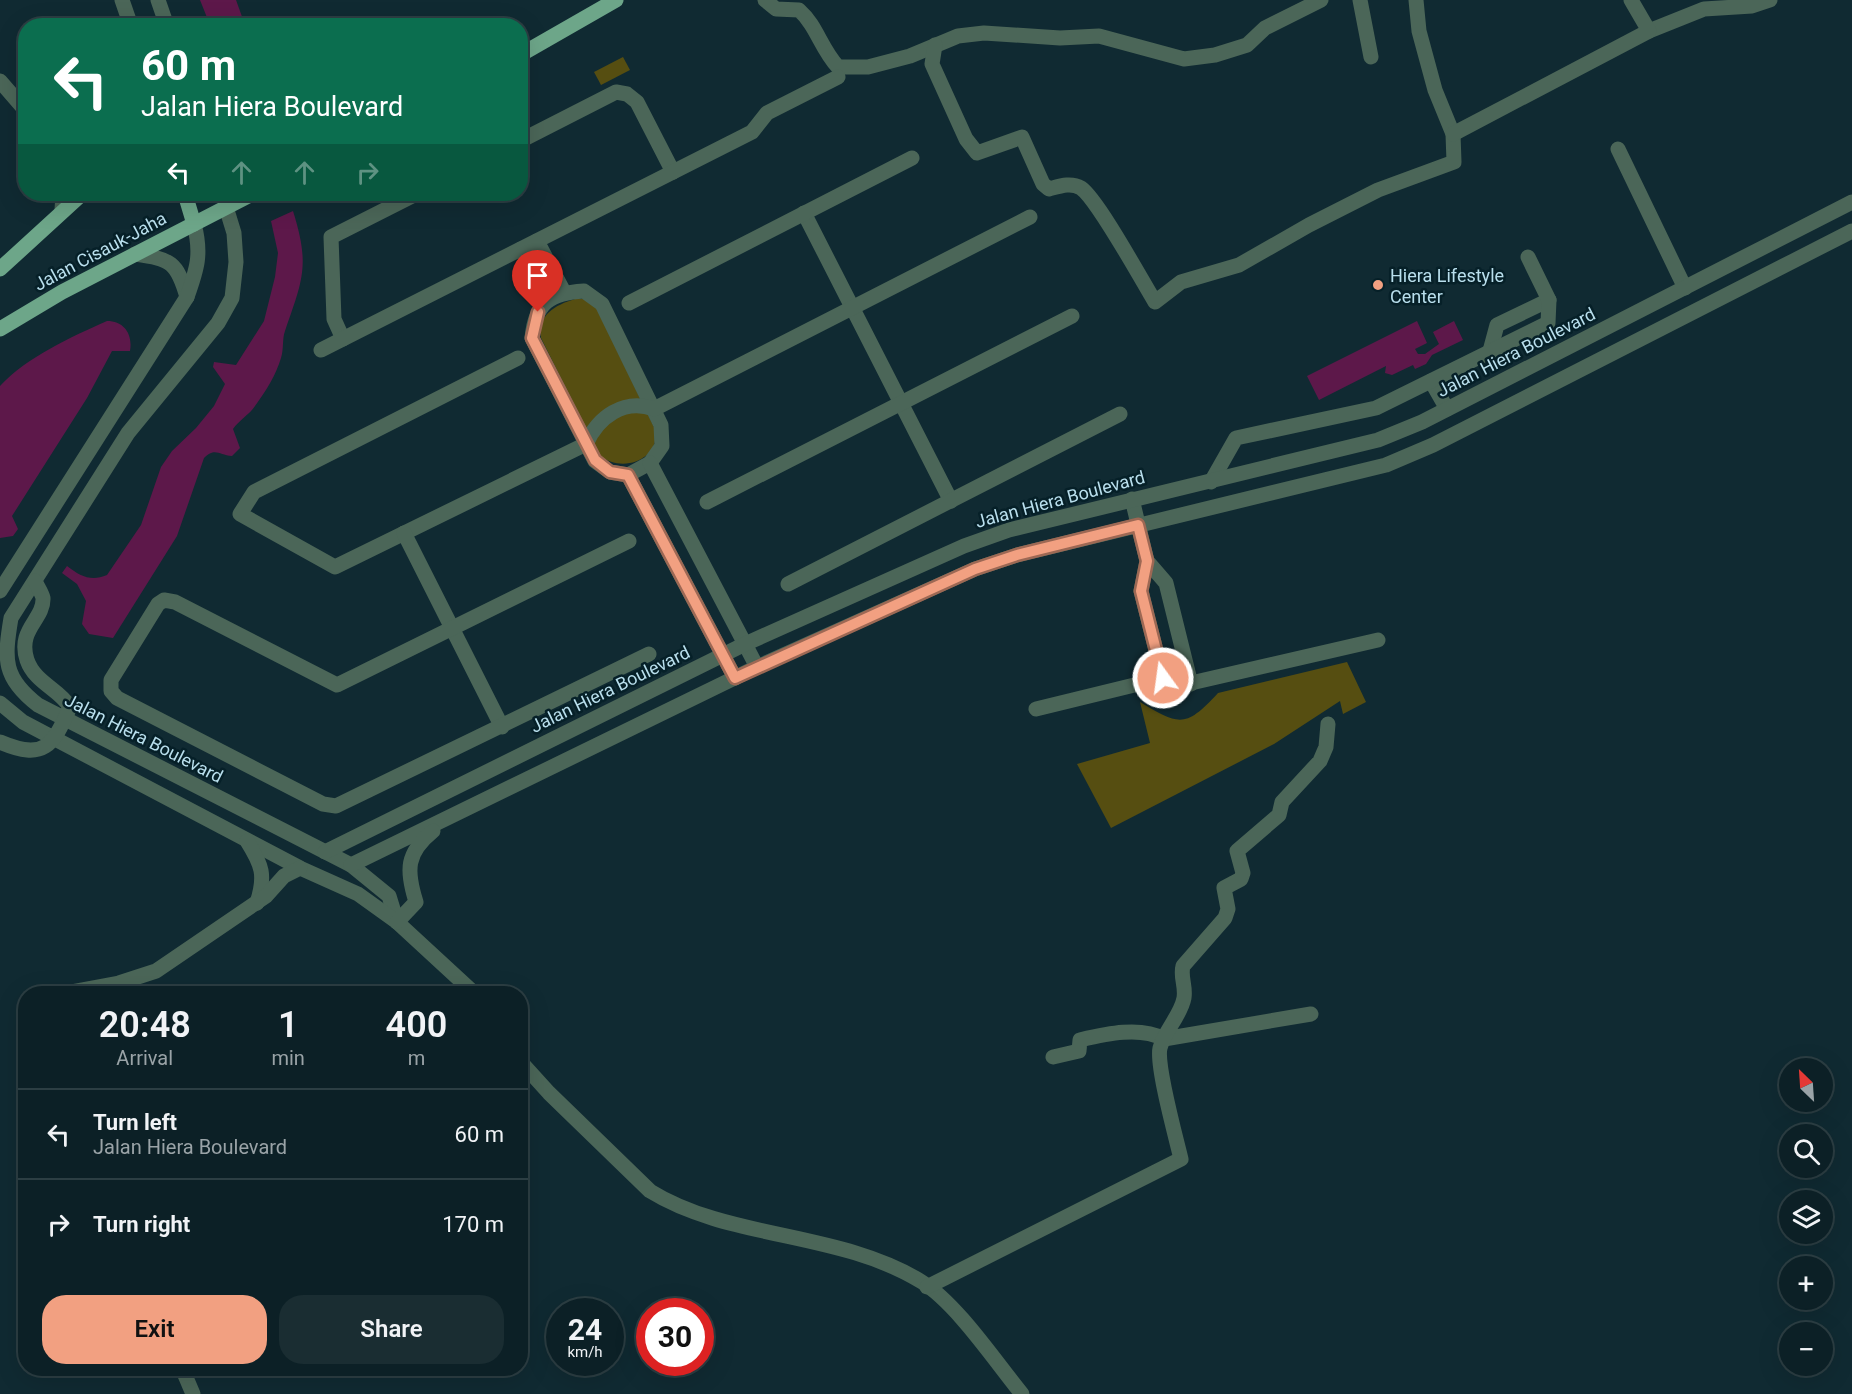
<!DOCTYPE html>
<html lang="en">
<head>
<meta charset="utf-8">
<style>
  :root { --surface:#0c2026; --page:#1a2d32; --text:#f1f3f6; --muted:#9aa3a7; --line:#2c3e43; --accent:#f2a081 }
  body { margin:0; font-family:Roboto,sans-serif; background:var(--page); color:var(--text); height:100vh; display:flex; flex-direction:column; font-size:22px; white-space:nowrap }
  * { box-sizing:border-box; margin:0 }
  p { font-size:20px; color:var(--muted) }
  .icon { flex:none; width:33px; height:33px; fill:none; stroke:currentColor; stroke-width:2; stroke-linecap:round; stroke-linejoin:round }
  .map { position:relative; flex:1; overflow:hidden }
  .details { position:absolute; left:18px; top:986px; width:510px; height:390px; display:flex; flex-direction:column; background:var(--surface); border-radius:24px; box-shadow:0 6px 24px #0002,0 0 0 2px var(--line) }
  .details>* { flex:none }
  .hud { position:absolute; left:18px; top:18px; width:510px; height:183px; border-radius:24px; box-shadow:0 6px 24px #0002,0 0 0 2px var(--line); background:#0b6e4f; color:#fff; overflow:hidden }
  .needle { width:39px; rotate:335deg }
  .tools { position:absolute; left:1779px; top:1058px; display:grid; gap:12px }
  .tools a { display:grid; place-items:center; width:54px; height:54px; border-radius:50%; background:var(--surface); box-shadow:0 6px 24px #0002,0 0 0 2px var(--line); font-size:30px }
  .speed { position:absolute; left:546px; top:1298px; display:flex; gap:12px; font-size:30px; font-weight:700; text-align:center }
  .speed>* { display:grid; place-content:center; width:78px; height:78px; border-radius:50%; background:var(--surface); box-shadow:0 6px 24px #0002,0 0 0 2px var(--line); line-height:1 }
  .speed small { font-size:15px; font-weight:400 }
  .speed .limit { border:9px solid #d22; background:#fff; color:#111 }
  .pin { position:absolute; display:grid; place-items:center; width:51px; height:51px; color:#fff; margin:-62px -26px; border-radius:50% 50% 50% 0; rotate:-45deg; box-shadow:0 0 6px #0007 }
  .pin .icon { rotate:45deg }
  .me { position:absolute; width:66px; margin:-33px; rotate:346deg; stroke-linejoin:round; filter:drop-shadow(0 0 4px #0008) }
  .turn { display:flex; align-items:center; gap:21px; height:126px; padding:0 24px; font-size:27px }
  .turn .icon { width:78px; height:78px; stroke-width:2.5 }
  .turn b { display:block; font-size:42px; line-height:51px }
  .lanes { display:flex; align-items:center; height:57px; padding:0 24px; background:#0003; justify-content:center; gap:30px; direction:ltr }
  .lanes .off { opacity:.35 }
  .eta { display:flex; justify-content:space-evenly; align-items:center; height:102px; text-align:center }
  .eta b { font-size:36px; font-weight:600; line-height:42px }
  .primary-button { display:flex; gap:12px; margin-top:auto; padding:12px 24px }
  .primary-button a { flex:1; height:69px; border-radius:24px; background:var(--accent); color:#111; font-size:24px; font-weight:600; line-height:69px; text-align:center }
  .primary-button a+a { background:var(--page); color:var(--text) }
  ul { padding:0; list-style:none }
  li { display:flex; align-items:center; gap:18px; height:90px; padding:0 24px; border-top:2px solid var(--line) }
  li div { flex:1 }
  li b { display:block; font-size:22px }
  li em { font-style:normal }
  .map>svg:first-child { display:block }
  .green { fill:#564e11 }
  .water { fill:#5d184a }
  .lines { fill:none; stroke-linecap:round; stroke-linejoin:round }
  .minor { stroke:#4b6658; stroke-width:15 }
  .major { stroke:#6da689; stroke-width:15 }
  .route-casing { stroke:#9d6854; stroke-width:15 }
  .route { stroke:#f2a081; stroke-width:10 }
  .poi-dot { fill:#f2a081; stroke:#062028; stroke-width:2 }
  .labels { text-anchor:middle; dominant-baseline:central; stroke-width:5; stroke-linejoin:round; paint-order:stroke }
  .street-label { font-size:18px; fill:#b9dfed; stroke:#062028 }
  .poi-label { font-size:18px; fill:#b9dfed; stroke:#062028; text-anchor:start }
</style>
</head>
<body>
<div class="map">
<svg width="1852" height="1394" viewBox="0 0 1852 1394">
  <rect width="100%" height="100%" fill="#102a32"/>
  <g class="green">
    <path d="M623,57L630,70L601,85L594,72Z"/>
    <path d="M575,299H586L597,309L656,431C658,462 620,473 599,455L541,338C537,315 555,305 575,299Z"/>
    <path d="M1347,662L1366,702L1343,714L1340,701L1274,744L1111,828L1077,764L1150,743L1140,702C1179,725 1185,729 1218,693Z"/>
  </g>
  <g class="water">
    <path d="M200,0H236L245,25H210Z"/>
    <path d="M293,211C310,265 303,279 285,331C282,339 284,349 281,358C276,375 266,391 255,406C249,415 239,420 233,429L240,448L232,456C219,455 215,447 204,458L177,536L113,638L89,634L82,624L86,601L77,584L62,573L67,566C80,576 91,582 107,575L141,525L161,467L172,451L196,428L214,406L225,384L213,367L214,362L236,365L264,321L275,277L278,253L271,221Z"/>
    <path d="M107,321C124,321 133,334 130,351H112L87,398L12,516L18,529L13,536L0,538V386C27,357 71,337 107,321Z"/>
    <path d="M1417,321L1427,343L1415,349L1418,354H1425L1439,344L1433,332L1454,321L1463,340L1432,355L1426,364L1415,369L1413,365L1392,375L1385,373L1386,366L1319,400L1307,376Z"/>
  </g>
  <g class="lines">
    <g class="minor">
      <path d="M122,0L131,26"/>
      <path d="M158,0L167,26"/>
      <path d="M765,0L776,9L799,10C817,26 821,49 838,67H868L910,56L958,36L984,33L1060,38L1099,36L1184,59L1215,55L1247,45L1265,28L1321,0"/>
      <path d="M1360,0L1371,57"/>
      <path d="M1649,31L1704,9L1752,6L1770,0"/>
      <path d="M935,45L932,64L966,139L977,153L1022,137L1043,184L1049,189C1060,186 1071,182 1081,188C1098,200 1141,279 1155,302L1181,282L1239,265L1309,225L1378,190L1454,162L1453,134L1435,90L1419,31L1416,0"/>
      <path d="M0,81L26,111"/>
      <path d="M1453,134L1649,31L1631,0"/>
      <path d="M520,141L616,92L627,94L637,102L673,172"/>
      <path d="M1618,149L1685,288"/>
      <path d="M226,207L234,233L236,262L232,298L218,323L128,433L11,618C4,660 3,678 38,705L351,865L389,896L397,922"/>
      <path d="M62,210L63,194"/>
      <path d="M804,213L951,501"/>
      <path d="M537,241L564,292"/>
      <path d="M521,249L547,300"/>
      <path d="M135,254C171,259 177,262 187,297"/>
      <path d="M584,291L602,304L661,425L662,446L650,463L628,475L610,472L595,461L532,338C535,303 550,293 584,291Z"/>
      <path d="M629,303L912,158"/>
      <path d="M343,339L334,319L331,237L416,194"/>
      <path d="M321,350L752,132L767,113L838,77"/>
      <path d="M1490,351L1497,325L1549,300"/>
      <path d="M518,358L254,492L240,514L335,567L586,444C598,417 624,398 654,409L1030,217"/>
      <path d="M1431,381L1447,409"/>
      <path d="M650,463L757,667"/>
      <path d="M628,475L735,678"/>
      <path d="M1211,482L1236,438L1376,408L1548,323L1549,300L1528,257"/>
      <path d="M1132,499L1147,561L1141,591L1163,678"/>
      <path d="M707,502L1072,316"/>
      <path d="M404,533L502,727"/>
      <path d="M629,541L337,685L175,602L164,600L158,604L111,680V691L117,698L323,804L336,806L649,654"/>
      <path d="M1147,561L1166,583L1191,684"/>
      <path d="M788,584L1120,414"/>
      <path d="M0,591L187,297C197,269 202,254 194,224"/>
      <path d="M0,703L23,722L300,868L358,894L397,922L474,993"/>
      <path d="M1036,709L1163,678L1178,686L1378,640"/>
      <path d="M0,742C44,761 53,746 70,707C59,689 35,683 27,660C17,629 44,620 43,598C42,593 37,586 35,581"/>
      <path d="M247,841C262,865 266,875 257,903"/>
      <path d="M325,852L745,644L964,546L1009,530L1378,440L1422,422L1852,202"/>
      <path d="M351,865L757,667L975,569L1017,555L1386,465L1433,445L1852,231"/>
      <path d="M397,922L416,902C406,870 406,853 433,831"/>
      <path d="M65,993L119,983L156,971L266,896L284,876L300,868"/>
      <path d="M1053,1057L1079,1051L1080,1040C1106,1034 1140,1026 1164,1039L1311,1014"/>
      <path d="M520,1061L549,1093L650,1191C729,1240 840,1231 922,1282C957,1304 995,1361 1022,1394"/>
      <path d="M927,1287L1181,1159C1176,1138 1156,1065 1160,1048C1165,1030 1181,1015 1184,998C1186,986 1180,977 1183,966L1225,918L1228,909L1224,888L1241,879L1243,873L1237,851L1279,815L1282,802L1320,761L1326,747L1328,724"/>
      <path d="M182,1368L193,1394"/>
    </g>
    <g class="major">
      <path d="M520,55L616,0"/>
      <path d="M185,194L194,224"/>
      <path d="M0,269L82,194"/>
      <path d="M0,329L62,292L252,194"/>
    </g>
  </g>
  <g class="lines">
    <defs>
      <path id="route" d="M538,312L532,338L595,460L610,472L628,475L735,678L975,569L1017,555L1138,525L1147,561L1141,591L1163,678"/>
    </defs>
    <use href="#route" class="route-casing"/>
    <use href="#route" class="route"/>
  </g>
  <circle class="poi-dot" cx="1378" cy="285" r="6"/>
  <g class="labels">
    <g class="street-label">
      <text transform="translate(100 251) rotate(-28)">Jalan Cisauk-Jaha</text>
      <text transform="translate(1516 352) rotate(-27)">Jalan Hiera Boulevard</text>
      <text transform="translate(1060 499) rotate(-15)">Jalan Hiera Boulevard</text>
      <text transform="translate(610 689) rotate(-26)">Jalan Hiera Boulevard</text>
      <text transform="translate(144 738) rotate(27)">Jalan Hiera Boulevard</text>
    </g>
    <g class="poi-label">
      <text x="1390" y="275">Hiera Lifestyle<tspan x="1390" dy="21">Center</tspan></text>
    </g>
  </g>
</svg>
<div class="tools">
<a><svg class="needle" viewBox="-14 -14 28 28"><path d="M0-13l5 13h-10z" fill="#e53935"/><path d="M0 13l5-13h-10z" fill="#9aa3a7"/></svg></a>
<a><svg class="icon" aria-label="search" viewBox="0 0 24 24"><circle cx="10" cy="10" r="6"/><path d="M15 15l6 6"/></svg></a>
<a><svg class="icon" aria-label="layers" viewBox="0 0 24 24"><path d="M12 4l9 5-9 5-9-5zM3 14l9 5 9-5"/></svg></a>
<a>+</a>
<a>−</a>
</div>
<div class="speed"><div>24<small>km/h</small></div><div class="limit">30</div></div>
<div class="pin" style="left:538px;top:312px;background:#d93025"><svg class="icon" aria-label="arrive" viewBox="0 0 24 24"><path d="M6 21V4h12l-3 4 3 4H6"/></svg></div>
<svg class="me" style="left:1163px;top:678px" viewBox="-20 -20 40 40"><circle r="17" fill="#f2a081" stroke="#fff" stroke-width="3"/><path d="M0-11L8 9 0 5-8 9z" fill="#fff"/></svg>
<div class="hud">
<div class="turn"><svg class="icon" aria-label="left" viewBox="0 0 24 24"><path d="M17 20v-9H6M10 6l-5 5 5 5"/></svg><div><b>60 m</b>Jalan Hiera Boulevard</div></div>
<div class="lanes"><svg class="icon" aria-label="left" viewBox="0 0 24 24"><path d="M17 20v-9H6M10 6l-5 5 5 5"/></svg><svg class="icon off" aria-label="ahead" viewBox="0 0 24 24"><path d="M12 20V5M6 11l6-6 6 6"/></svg><svg class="icon off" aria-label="ahead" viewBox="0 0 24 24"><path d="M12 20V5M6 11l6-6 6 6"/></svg><svg class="icon off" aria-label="right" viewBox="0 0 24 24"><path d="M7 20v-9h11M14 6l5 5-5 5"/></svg></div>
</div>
<section class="details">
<div class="eta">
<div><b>20:48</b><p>Arrival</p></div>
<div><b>1</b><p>min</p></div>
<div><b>400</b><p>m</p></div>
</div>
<ul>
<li><svg class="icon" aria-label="left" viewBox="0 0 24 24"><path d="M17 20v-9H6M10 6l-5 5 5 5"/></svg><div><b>Turn left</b><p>Jalan Hiera Boulevard</p></div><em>60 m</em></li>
<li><svg class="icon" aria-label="right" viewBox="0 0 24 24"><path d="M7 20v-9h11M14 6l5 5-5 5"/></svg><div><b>Turn right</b></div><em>170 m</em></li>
</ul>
<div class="primary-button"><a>Exit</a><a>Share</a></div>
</section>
</div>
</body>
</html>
